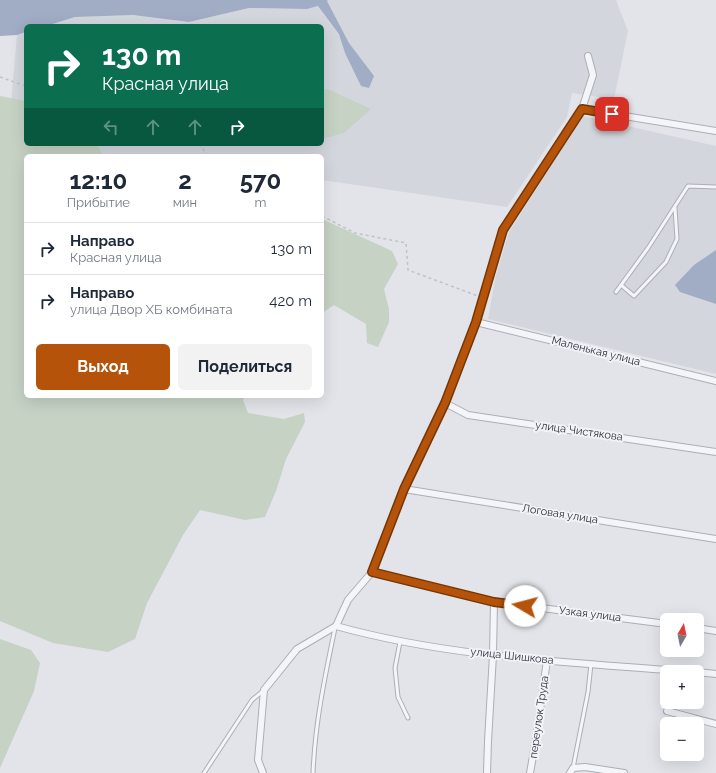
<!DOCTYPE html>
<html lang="ru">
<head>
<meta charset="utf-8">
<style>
  :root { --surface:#fff; --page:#f2f2f3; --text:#1f2937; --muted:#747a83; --line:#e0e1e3; --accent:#b45309 }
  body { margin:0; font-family:Raleway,sans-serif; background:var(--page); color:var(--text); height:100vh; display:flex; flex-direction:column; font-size:15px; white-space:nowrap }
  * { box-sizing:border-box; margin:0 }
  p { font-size:13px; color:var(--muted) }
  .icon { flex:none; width:22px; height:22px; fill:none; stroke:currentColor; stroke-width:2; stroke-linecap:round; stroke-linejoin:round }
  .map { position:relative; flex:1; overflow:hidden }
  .side { position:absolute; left:24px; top:154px; width:300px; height:244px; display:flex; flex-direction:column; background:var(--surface); border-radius:6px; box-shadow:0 4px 16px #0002 }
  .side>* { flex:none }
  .top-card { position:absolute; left:24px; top:24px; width:300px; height:122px; border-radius:6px; box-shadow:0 4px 16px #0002; background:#0b6e4f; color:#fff; overflow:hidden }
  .needle { width:26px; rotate:9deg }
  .controls { position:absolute; left:660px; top:613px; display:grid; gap:8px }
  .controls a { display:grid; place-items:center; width:44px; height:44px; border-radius:6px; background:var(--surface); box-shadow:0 4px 16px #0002; font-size:20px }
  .pin { position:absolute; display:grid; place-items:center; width:34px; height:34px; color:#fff; margin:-17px; border-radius:8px; box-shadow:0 2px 6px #0006 }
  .me { position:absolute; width:44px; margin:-22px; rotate:278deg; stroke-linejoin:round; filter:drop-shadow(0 0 3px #0008) }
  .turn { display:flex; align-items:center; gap:14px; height:84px; padding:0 12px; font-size:18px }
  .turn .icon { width:52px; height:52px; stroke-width:2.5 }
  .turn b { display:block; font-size:28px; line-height:34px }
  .lanes { display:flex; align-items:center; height:38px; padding:0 12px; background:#0003; justify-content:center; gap:20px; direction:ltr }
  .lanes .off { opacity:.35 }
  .eta { display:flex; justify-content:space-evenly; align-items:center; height:68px; text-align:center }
  .eta b { font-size:24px; font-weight:700; line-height:28px }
  .button { display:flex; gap:8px; margin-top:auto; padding:8px 12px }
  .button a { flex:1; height:46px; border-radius:6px; background:var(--accent); color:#fff; font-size:16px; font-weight:700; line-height:46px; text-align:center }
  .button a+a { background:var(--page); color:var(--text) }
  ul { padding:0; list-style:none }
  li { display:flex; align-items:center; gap:12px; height:52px; padding:0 12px; border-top:1px solid var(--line) }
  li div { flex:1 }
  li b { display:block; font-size:15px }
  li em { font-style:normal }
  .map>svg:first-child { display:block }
  .built { fill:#d4d6de }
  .green { fill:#c5d2c4 }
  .water { fill:#a1acc5 }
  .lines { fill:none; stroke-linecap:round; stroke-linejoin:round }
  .service-casing { stroke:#abaeb6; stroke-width:5 }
  .minor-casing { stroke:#abaeb6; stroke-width:8 }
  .path { stroke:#c0c2c8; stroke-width:1.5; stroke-dasharray:3 3; stroke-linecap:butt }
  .service { stroke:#f4f5f8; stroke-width:3 }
  .minor { stroke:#f4f5f8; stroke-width:6 }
  .route-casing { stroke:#753606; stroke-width:10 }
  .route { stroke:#b45309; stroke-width:7 }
  .labels { text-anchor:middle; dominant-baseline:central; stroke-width:4; stroke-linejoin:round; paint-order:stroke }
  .street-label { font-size:11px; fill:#2c303f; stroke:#f1f3f7 }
</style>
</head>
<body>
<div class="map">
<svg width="716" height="773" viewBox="0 0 716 773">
  <rect width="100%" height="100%" fill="#e2e4e9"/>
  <g class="built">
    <path d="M328,0H616L628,31L614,99L572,93L567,117L507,207L322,180V156H26L8,137L17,35L26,32V144H322V26H46L75,17L133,15L189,22L249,8L307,9L318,6L340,34L345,53L373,76L349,43L327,1Z"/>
    <path d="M583,116L716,146V374L488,319L496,275L509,232Z"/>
  </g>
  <g class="green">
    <path d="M328,89L371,109L344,133L322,139V90Z"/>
    <path d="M0,96L26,101V144H96L100,149L102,156H26V396H245L243,400L248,413L284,419L304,413L305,422L286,459L276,491L265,517L245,520L200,510L183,535L147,603L135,639L108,652L53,643L0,621Z"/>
    <path d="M322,219L392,251L398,264L384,289L389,309V322L378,347L367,343L366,324L334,305L322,313Z"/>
    <path d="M0,639L31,650L40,663L34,691L0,768Z"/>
  </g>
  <g class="water">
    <path d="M0,0H328L327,1L349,43L374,76L369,88L361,86L345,53L339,34L318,6L307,9L249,8L189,22L133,15L75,17L46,26H26V32L17,35L0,36Z"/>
    <path d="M716,250V304L680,292L675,285L694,265Z"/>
  </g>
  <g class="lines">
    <defs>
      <g id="service">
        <path d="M621,285L634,296L666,262L677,239L675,208"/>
        <path d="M616,292L648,248L688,186L716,187"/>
        <path d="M400,642L395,668L398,697L408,718"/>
        <path d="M573,768L588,692L591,664"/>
        <path d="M204,773L252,700L263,691"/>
        <path d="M313,773C315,723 325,676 335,628"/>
      </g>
      <g id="minor">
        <path d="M582,109L716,131"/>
        <path d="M476,322L716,381"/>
        <path d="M445,403L468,415L716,452"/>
        <path d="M404,489L716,539"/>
        <path d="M372,572L494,602L667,624"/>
        <path d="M336,626C451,658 572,662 691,672"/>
        <path d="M697,628L716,631"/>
        <path d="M697,672L716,674"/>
        <path d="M667,711L716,724"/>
        <path d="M263,773L258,760L264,690L297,649L336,626L348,600L372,572L404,489L445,403L476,322L503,230L582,109L593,75L588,56"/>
        <path d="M487,773L488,741L493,655L494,602"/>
        <path d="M530,773L536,739L547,660"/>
        <path d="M570,773L573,768L585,767L624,773"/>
      </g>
    </defs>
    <use href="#service" class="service-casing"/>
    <use href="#minor" class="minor-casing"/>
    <g class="path">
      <path d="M0,77L26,86"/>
      <path d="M199,144L208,156"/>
      <path d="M322,216L355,233L406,243L408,270L478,296"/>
    </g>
    <use href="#service" class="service"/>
    <use href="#minor" class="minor"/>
  </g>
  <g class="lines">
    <defs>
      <path id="route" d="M525,606L494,602L372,572L404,489L445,403L476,322L503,230L582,109L612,114"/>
    </defs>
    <use href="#route" class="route-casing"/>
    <use href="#route" class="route"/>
  </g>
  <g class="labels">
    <g class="street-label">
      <text transform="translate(596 351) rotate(14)">Маленькая улица</text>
      <text transform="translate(579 431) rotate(8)">улица Чистякова</text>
      <text transform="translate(560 514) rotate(9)">Логовая улица</text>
      <text transform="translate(590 614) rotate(7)">Узкая улица</text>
      <text transform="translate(512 656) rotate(6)">улица Шишкова</text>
      <text transform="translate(539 717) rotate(-82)">переулок Труда</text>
    </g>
  </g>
</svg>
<div class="controls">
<a><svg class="needle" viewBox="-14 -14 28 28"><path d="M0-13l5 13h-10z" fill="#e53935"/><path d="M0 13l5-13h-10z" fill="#747a83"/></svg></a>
<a>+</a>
<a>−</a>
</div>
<div class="pin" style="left:612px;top:114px;background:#d93025"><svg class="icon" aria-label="arrive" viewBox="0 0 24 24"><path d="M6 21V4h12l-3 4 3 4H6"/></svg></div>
<svg class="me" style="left:525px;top:606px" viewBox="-20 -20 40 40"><circle r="19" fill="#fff"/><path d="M0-13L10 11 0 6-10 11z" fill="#b45309"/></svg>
<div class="top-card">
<div class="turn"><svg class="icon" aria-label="right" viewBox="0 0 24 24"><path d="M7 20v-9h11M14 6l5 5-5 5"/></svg><div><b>130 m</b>Красная улица</div></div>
<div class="lanes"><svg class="icon off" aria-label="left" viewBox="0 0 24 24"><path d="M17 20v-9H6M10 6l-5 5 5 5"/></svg><svg class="icon off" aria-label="ahead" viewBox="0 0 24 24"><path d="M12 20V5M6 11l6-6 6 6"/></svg><svg class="icon off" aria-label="ahead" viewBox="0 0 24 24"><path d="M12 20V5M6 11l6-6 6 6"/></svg><svg class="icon" aria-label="right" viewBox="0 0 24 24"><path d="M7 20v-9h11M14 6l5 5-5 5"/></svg></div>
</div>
<section class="side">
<div class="eta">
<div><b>12:10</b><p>Прибытие</p></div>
<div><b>2</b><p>мин</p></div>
<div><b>570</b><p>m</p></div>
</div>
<ul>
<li><svg class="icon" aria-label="right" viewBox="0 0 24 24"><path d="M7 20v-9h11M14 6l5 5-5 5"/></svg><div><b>Направо</b><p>Красная улица</p></div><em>130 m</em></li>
<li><svg class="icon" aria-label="right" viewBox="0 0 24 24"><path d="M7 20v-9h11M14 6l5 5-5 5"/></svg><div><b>Направо</b><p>улица Двор ХБ комбината</p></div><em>420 m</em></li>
</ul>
<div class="button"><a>Выход</a><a>Поделиться</a></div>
</section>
</div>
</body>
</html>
